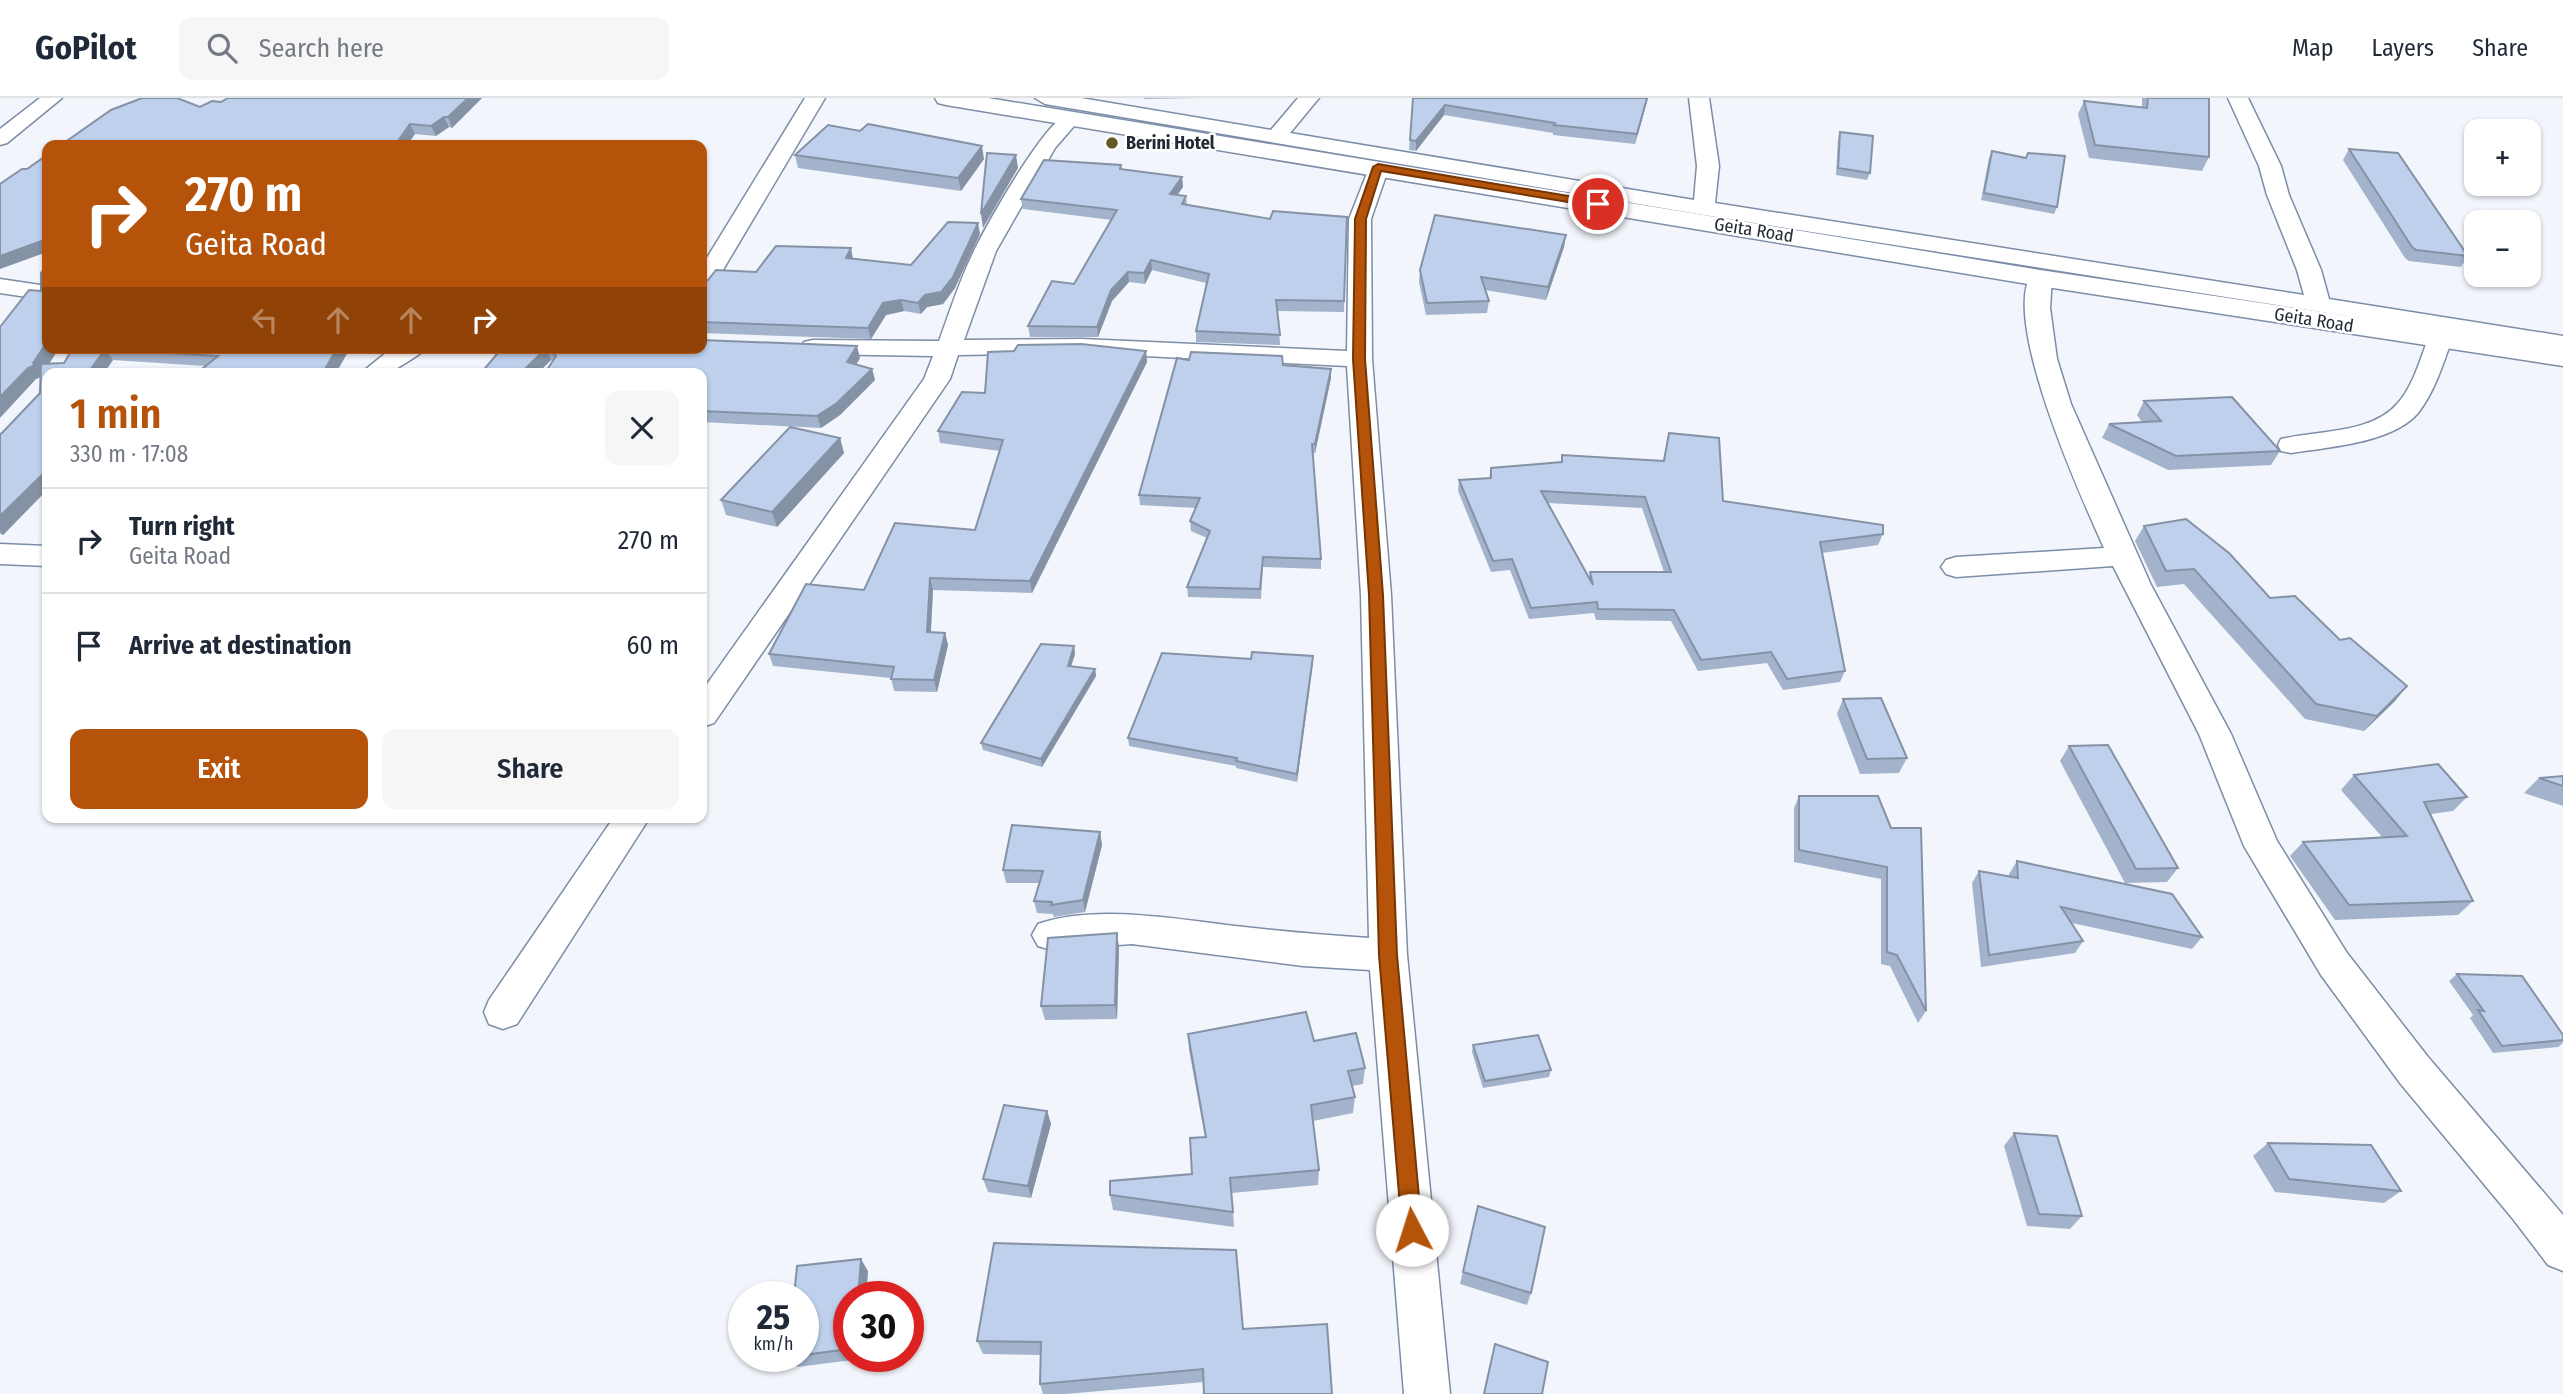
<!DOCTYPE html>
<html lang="en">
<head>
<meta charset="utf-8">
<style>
  :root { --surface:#fff; --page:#f6f6f7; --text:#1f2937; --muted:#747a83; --line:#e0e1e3; --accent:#b45309 }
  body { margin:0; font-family:"Fira Sans Condensed",sans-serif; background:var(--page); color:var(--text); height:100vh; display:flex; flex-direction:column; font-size:26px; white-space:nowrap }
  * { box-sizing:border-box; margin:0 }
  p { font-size:23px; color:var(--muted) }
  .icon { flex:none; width:38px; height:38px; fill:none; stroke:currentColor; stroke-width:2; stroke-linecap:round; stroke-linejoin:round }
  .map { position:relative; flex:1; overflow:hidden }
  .panel { position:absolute; left:42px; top:270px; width:665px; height:455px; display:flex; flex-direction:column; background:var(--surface); border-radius:14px; box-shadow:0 2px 5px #0004 }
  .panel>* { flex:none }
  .guide { position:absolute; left:42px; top:42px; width:665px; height:214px; border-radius:14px; box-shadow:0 2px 5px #0004; background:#b45309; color:#fff; overflow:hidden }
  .fabs { position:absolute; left:2464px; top:21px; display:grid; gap:14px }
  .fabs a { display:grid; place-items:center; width:77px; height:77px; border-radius:14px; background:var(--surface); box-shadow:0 2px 5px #0004; font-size:35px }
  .speed { position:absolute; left:728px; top:1183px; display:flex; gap:14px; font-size:35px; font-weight:700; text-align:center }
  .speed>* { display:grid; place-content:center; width:91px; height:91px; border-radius:50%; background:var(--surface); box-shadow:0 2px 5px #0004; line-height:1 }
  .speed small { font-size:18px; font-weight:400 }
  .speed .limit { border:10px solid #d22; background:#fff; color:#111 }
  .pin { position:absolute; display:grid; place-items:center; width:60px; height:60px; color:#fff; margin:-30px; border:4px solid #fff; border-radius:50%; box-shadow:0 2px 7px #0007 }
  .me { position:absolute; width:77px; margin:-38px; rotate:355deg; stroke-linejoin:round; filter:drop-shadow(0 0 5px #0008) }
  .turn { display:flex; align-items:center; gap:24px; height:147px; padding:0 28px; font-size:32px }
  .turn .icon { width:91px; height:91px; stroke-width:2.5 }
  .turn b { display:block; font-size:49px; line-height:60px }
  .lanes { display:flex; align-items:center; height:66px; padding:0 28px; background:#0003; justify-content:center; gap:35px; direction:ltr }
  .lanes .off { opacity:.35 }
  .round { display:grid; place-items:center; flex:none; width:74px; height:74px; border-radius:14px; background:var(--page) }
  .head { display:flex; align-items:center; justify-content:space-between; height:119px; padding:0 28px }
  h1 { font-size:42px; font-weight:600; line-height:52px; color:var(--accent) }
  .cta { display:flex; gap:14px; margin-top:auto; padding:14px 28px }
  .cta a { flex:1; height:80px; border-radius:14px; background:var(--accent); color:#fff; font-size:28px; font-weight:600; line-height:80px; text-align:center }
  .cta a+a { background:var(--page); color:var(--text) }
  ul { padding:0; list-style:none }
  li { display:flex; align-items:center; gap:21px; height:105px; padding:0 28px; border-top:2px solid var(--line) }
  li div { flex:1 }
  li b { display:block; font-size:26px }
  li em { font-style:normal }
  header { display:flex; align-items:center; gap:42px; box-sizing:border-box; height:98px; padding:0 35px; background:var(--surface); border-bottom:2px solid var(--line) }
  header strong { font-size:33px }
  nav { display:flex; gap:38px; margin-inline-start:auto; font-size:24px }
  .search { width:490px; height:63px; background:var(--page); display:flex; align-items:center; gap:18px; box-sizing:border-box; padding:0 24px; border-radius:14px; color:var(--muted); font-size:26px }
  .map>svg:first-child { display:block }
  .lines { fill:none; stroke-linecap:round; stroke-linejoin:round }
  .minor-casing { stroke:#7c8da7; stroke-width:3 }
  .trunk-casing { stroke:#7c8da7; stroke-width:3 }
  .minor { fill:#fff; fill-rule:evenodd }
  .trunk { fill:#fff; fill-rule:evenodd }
  .wall { fill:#a3b3cb; fill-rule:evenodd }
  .shaded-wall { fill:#8592a5 }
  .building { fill:#bed0ec; stroke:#8592a5; stroke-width:2; fill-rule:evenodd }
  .route { fill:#b45309; stroke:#753606; stroke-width:2 }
  .poi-dot { fill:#645a27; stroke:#fff; stroke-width:2.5 }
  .labels { text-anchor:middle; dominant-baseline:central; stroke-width:5; stroke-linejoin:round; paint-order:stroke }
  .far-poi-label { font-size:18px; font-weight:bold; fill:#222934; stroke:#fff; text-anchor:start }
  .far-street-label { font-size:18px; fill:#222934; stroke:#fff }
</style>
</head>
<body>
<header>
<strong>GoPilot</strong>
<div class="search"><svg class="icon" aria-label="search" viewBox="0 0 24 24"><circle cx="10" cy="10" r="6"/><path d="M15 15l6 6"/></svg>Search here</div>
<nav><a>Map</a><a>Layers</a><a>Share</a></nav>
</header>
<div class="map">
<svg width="2563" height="1296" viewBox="0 0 2563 1296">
  <rect width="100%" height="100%" fill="#f2f5fb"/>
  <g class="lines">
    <defs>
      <g id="minor">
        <path d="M40,0H62L7,45L0,47V31Z"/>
        <path d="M805,0H825L714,187L710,192L702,194V168Z"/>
        <path d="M1035,0H1081L1271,32L1298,0H1319L1290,35L1694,102L1697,68L1689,0H1709L1719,68L1715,105L2304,197L2297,172L2267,97L2259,68L2228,0H2248L2281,68L2289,97L2321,172L2329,201L2563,238V252L1704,117L1045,6Z"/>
        <path d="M1071,14L1078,16L1081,20L1055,50L996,153L964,242L1082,241L1347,253L1349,121L1371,65H1385L1389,69L1371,121L1372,261L1391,497L1407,857L1450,1296H1404L1370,872L1303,868L1132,846L1051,852L1038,848L1032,837L1038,826C1095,806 1176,821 1235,828C1280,833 1324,837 1369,840L1361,497L1347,268L1082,255L958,257L950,281L714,625L702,629V593L924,281L933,258L813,256L804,254L801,249L804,244L813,242L939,243C950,213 960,181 974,153C987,126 1046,20 1071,14Z"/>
        <path d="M2040,173L2048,175L2052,180L2050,210L2057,261L2071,306L2151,487L2231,636L2277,743L2347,855L2428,959L2563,1117V1173L2548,1167L2513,1121L2400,985L2321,877L2244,748L2199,636L2113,468L1956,479L1946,476L1941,469L1946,462L1956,459L2104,450C2082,401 2000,221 2032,175Z"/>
        <path d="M0,181L47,188V202L0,195Z"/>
        <path d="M2440,234L2449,236L2452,241C2443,266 2435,293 2418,315C2393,345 2328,349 2291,355L2281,353L2278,347L2281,341C2318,332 2372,336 2398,305C2413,288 2420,262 2428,241L2431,236Z"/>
        <path d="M392,250H426C424,254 397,271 391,273C384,277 370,275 361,275Z"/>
        <path d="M0,446L47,448V468L0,466Z"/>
        <path d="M614,719H650L517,926L503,931L489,926L484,914L489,902Z"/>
      </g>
      <path id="trunk" d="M935,0H988L2040,172L2563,250V268L2040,188L946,7L938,5Z"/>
    </defs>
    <use href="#minor" class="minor-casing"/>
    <use href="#trunk" class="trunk-casing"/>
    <use href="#minor" class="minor"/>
    <use href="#trunk" class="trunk"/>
  </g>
  <g class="wall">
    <path d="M482,0L452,30L449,29L436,38L415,36L407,47H61L221,4Z"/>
    <path d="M1144,0H1199L1144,1Z"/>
    <path d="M1413,0H1648L1635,46L1553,37V35L1444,17L1416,53L1409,52Z"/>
    <path d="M2142,0H2209V59L2202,73L2089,60L2078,16L2084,3L2142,9Z"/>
    <path d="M860,33L984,61L961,93L798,70L795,57Z"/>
    <path d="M1840,34L1870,75L1867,82L1836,77L1838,41Z"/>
    <path d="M2349,51L2468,158L2461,169L2409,163L2405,160L2343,62Z"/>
    <path d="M1992,53L2057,109L2054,116L1981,102L1989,60Z"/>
    <path d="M1121,67L1122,71L1182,79L1183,89L1177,97L1186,98L1187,107L1270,121L1347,119L1344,214L1278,213L1280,247L1196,244V233L1206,185L1152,172L1145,186L1129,184L1112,203L1098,239H1030L1028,228L1074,186L1112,122L1023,111L1021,101Z"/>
    <path d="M980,136L955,190L943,206L927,209L921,216L904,213L886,217L871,241L702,235V237V184L756,174L853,161L911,167Z"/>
    <path d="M1566,137L1564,149L1546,202L1485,192L1489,203L1487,215L1426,217L1419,184L1420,172Z"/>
    <path d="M41,193L47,250H59L49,266L64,265L73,250H350L336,275H197L205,268L113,262L104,275H47V392L3,437L0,436V336L2,335L40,295L41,279L36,281Z"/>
    <path d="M502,250H702L860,260L856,267L872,271L875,282L840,317L821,330L702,324V275L552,263L551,262L538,275H481Z"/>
    <path d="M1146,253L1147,264L1032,495L933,492L931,534L945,535L948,547L937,594L894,593L891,580L773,568L769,556L975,432L1000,353L940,345L938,333L985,295Z"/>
    <path d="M1189,262L1283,267L1331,280L1315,355H1313L1321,461V471L1263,469L1261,501L1188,499L1187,489L1207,440L1191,433L1190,423L1196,410L1140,407L1139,397Z"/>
    <path d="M2144,303L2280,353L2271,367L2168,372L2102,340L2109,326L2142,324L2137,317Z"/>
    <path d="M1669,335L1723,403L1883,436L1878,447L1822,455L1845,573L1840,584L1783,592L1767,565L1698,573L1671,523L1596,522L1594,515L1529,521L1510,472L1491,474L1458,393L1459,382L1489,380L1491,370L1561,364L1562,357L1663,363ZM1548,405L1642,410L1664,474H1590L1589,480Z"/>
    <path d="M840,340L844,355L777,429L726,417L721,402Z"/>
    <path d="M2144,428L2270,500L2395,603L2364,633L2305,621L2184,486L2157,489L2135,443Z"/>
    <path d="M1074,548L1075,556L1071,568L1095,571L1096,578L1042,669L983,652L981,645Z"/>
    <path d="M1313,558L1297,684L1236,670V668L1129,648L1128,640L1251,561Z"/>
    <path d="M1843,601L1907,660L1899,675L1860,676L1837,616Z"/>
    <path d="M2069,648L2178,770L2167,784L2125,785L2060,663Z"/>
    <path d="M2354,677L2467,699L2453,713L2431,716L2473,803L2458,817L2335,822L2290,758L2303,744L2382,739L2341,692Z"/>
    <path d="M2563,678V708L2524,695L2539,680Z"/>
    <path d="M1799,698H1878L1926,913L1918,925L1890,868L1881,866V781L1794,764V710Z"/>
    <path d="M1100,734L1102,747L1085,814L1054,819L1053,816L1037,815L1034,803L1039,785H1006L1003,772Z"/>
    <path d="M2017,763L2202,839L2192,851L2072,825L2083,843L2075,855L1981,869L1972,785L1979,773L2009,778V776Z"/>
    <path d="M1117,835L1119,850L1117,921L1045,922L1041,908Z"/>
    <path d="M2457,876L2563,937V945L2558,949L2493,955L2470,920L2473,917L2449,883Z"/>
    <path d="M1188,936L1314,943L1365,970L1363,986L1352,988L1355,999L1353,1015L1313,1023L1319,1072L1318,1087L1232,1095L1234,1129L1113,1112L1110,1097L1192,1076L1205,1039L1189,952Z"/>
    <path d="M1473,947L1551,972L1549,979L1483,990L1472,954Z"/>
    <path d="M1047,1013L1051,1026L1031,1100L988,1094L983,1081Z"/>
    <path d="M2014,1035L2082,1118L2070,1131L2027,1128L2004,1048Z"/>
    <path d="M2268,1045L2401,1093L2384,1105L2275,1094L2253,1058Z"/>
    <path d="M1478,1108L1531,1195L1527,1207L1460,1186Z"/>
    <path d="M1236,1152L1204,1284L1065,1296H1043L1040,1286L1041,1257L983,1256L977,1243Z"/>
    <path d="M868,1173L866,1199H849V1258H861V1261L797,1269L789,1258H803V1199Z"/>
    <path d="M1495,1246L1542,1296H1483Z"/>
  </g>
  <g class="shaded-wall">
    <path d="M468,0H482L452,30L448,19Z"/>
    <path d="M1647,0H1648L1635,46L1637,36Z"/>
    <path d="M1445,7L1444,17L1416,53V43Z"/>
    <path d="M444,19L449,29L436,38L431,28Z"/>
    <path d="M410,26L415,36L407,47H395Z"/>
    <path d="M982,48L984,61L961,93L958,80Z"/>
    <path d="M1016,57L1018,70L983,130L981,116Z"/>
    <path d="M1182,79L1183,89L1171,106L1170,96Z"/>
    <path d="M978,125L980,136L955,190L943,206L927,209L921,216L918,205L925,197Z"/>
    <path d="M1566,137L1564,149L1546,202L1548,189Z"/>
    <path d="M47,141V154L0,171V158Z"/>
    <path d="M851,150L853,161L846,160Z"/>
    <path d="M1151,162L1152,172L1145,186L1144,175Z"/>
    <path d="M1128,174L1129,184L1112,203L1098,239L1097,229L1111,192Z"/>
    <path d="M901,202L904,213L886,217L871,241L868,230L883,205Z"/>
    <path d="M47,244V250H59L42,277L43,278L36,281L0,320V299L28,270L33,265Z"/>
    <path d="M857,248L860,260L850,276L847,264Z"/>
    <path d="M337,250H350L336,275H325L324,273Z"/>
    <path d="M546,250L551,262L538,275H521Z"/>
    <path d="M105,251L113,262L104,275H88Z"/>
    <path d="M1146,253L1147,264L1032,495L1030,483Z"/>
    <path d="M872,271L875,282L840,317L821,330L817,318Z"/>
    <path d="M1331,271V280L1315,355V346Z"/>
    <path d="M840,340L844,355L777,429L772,414Z"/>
    <path d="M47,372V392L3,437L0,433V418Z"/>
    <path d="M930,480L933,492L930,546L927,534Z"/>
    <path d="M945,535L948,547L937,594L934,582Z"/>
    <path d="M1074,548L1075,556L1069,575L1068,568Z"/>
    <path d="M1313,558V565L1297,684V676Z"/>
    <path d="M1095,571L1096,578L1042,669L1041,661Z"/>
    <path d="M2407,588L2395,603L2364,633L2377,618Z"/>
    <path d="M1100,734L1102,747L1085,814L1083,802Z"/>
    <path d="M1117,835L1119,850L1117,921L1115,907Z"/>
    <path d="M1047,1013L1051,1026L1031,1100L1028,1088Z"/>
    <path d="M861,1161L868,1173L866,1199H858Z"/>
  </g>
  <g class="building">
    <path d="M142,0H177L200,9L212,3L221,4L228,0H468L448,19H444L431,28L410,26L395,47H61L111,12Z"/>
    <path d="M1413,0H1647L1637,36L1554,27L1555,25L1445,7L1416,43L1410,42Z"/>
    <path d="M2148,0H2209V59L2095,47L2084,3L2147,10Z"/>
    <path d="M868,26L982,48L958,80L795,57L828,27L860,33Z"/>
    <path d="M1840,34L1873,38L1870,75L1838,70Z"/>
    <path d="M2349,51L2398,55L2468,158L2416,152L2412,149Z"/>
    <path d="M1992,53L2026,60L2028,55L2065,58L2057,109L1984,95Z"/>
    <path d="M987,55L1016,57L981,116L984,84Z"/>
    <path d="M47,57V141L0,158V86L22,71H27Z"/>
    <path d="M1044,62L1121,67L1120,71L1182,79L1170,96L1186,98L1182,106L1270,121L1273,113L1347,119L1344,203L1276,202L1280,237L1196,233L1209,176L1151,162L1144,175L1128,174L1111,192L1097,229L1028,228L1052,183L1074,186L1117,112L1021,101Z"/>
    <path d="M1435,117L1566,137L1548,189L1481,179L1489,203L1427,205L1420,172Z"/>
    <path d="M948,124L978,125L953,179L941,194L925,197L918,205L901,202L883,205L868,230L702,224V184L708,182L716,172L756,174L776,148L851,150L846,160L911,167Z"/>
    <path d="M47,167V244L33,265L35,267L28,270L0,299V229L29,192L41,193V175Z"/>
    <path d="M702,242L857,248L847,264L872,271L837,305L817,318L702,313V275H545L556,258L546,250H702Z"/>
    <path d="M1081,246L1146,253L1030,483L930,480L927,534L945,535L934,582L891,581L894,569L769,556L806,486L864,492L895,425L975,432L1003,342L938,333L962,294L985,295L988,254L1014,253L1018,247Z"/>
    <path d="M73,250H337L324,273L295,275H197L218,258L105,251L88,275H47V372L0,418V336L2,335L40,295L41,266L64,265Z"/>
    <path d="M502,250H546L521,275H481Z"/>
    <path d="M1191,254L1282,258L1283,267L1331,271L1315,346H1312L1321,461L1263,459L1260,491L1187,489L1210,433L1190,423L1200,400L1139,397L1177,260L1189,262Z"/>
    <path d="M2232,299L2280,353L2176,358L2109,326L2161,323L2144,303Z"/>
    <path d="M790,329L840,340L772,414L721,402Z"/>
    <path d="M1669,335L1719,340L1723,403L1883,427V436L1820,444L1845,573L1787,581L1771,554L1701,562L1674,512L1598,511L1597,504L1531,510L1512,461L1493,463L1459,382L1491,380V370L1562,364V357L1664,363ZM1541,393L1645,399L1671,474H1590L1593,487Z"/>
    <path d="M2186,421L2229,455L2270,500L2295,498L2340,542L2350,540L2407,588L2377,618L2316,606L2194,471L2166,473L2144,428Z"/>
    <path d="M1041,546L1074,548L1068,568L1095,571L1041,661L981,645Z"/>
    <path d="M1252,554L1313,558L1297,676L1236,663L1237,660L1128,640L1162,555L1251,561Z"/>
    <path d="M1881,600L1907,660L1867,661L1843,601Z"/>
    <path d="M2108,647L2178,770L2136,771L2069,648Z"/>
    <path d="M2438,666L2467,699L2424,704L2473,803L2349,807L2303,744L2407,738L2354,677Z"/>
    <path d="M2563,678V688L2539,680Z"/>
    <path d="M1799,698H1878L1891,730H1921L1926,913L1897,857L1887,854V769L1799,752Z"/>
    <path d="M1012,727L1100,734L1083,802L1051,807L1052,804L1034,803L1043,773L1003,772Z"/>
    <path d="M2017,763L2172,796L2202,839L2061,809L2083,843L1989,857L1979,773L2018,780Z"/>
    <path d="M1117,835L1115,907L1041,908L1048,840Z"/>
    <path d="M2457,876L2522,878L2563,937V942L2502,948L2478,912L2484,913Z"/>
    <path d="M1306,914L1314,943L1356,935L1365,970L1348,973L1355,999L1311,1007L1319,1072L1230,1080L1233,1114L1110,1097V1083L1192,1076L1190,1040L1206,1039L1188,936Z"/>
    <path d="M1538,937L1551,972L1485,983L1473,947Z"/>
    <path d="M1004,1007L1047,1013L1028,1088L983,1081Z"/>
    <path d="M2014,1035L2057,1038L2082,1118L2039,1116Z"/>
    <path d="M2268,1045L2371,1047L2401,1093L2289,1081Z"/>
    <path d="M1478,1108L1545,1129L1531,1195L1463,1174Z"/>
    <path d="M994,1145L1236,1152L1243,1231L1327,1226L1332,1296H1204L1203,1271L1040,1286L1041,1244L977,1243Z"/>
    <path d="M861,1161L858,1199H849V1251L803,1257V1199H794L797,1168Z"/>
    <path d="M1495,1246L1548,1264L1542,1296H1484Z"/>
  </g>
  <path class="route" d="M1378,66L1598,103L1604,106L1598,109L1381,73L1366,121L1365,261L1383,497L1397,857L1422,1132L1419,1139L1412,1142L1405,1139L1402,1132L1379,857L1369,497L1353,261L1355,121L1373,69Z"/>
  <circle class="poi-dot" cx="1112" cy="45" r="7"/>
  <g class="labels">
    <g class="far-poi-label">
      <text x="1126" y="45">Berini Hotel</text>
    </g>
    <g class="far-street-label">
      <text transform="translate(1754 132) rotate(9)">Geita Road</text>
      <text transform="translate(2314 222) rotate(9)">Geita Road</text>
    </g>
  </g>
</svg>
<div class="fabs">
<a>+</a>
<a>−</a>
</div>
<div class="speed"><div>25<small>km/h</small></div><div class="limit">30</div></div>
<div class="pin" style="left:1598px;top:106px;background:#d93025"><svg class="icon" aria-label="arrive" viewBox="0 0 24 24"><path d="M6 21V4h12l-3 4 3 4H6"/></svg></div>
<svg class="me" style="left:1412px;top:1132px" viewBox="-20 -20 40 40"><circle r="19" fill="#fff"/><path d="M0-13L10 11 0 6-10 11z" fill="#b45309"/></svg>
<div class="guide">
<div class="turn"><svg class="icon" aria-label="right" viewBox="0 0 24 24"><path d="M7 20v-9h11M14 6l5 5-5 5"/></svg><div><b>270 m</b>Geita Road</div></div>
<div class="lanes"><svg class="icon off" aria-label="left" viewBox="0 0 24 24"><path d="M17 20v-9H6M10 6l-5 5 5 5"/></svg><svg class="icon off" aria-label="ahead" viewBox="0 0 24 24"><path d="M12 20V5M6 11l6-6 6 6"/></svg><svg class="icon off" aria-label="ahead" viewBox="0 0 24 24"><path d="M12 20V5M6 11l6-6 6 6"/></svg><svg class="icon" aria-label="right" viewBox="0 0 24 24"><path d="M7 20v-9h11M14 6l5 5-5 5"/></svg></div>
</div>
<section class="panel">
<div class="head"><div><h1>1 min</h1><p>330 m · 17:08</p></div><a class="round"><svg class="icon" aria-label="close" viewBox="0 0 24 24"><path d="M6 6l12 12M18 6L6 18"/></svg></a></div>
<ul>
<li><svg class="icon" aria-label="right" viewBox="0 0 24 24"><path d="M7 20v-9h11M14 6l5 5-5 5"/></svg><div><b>Turn right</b><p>Geita Road</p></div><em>270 m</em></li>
<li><svg class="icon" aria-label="arrive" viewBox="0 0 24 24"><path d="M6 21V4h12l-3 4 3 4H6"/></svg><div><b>Arrive at destination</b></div><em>60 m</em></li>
</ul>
<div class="cta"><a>Exit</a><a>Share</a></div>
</section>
</div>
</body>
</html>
